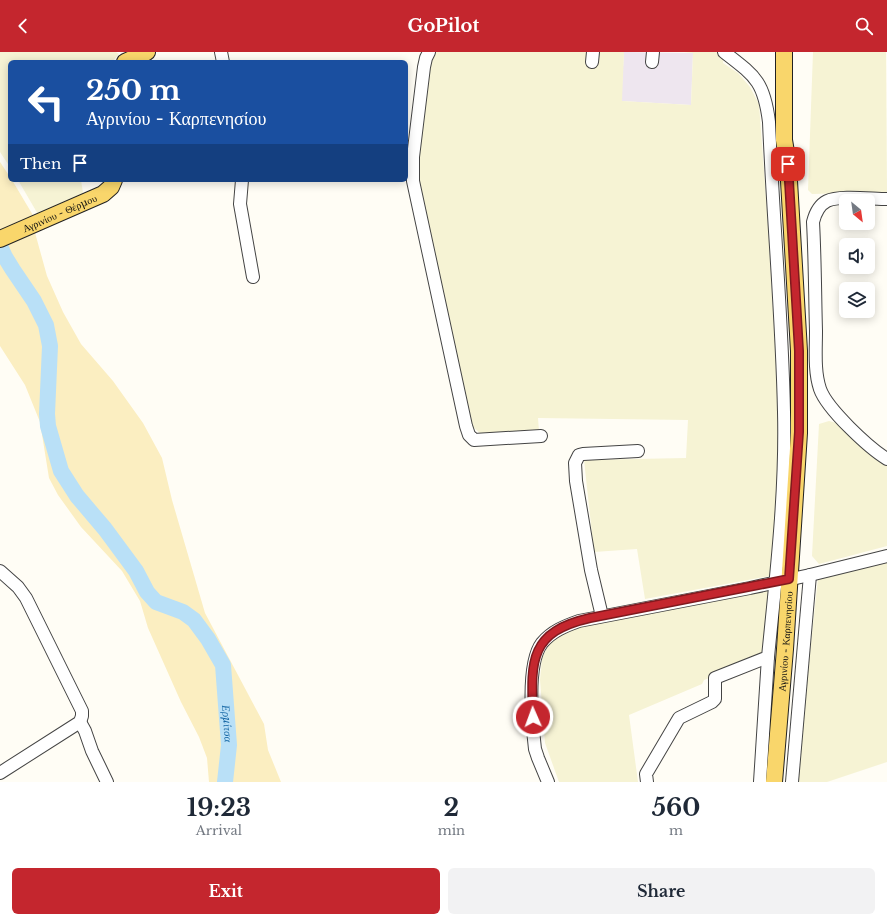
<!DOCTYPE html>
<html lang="en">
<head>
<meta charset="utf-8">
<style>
  :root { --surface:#fff; --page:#f2f2f3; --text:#1f2937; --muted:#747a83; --accent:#c4262e }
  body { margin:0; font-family:"Libre Baskerville",serif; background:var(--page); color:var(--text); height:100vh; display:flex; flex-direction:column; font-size:15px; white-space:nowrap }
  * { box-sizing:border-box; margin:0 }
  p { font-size:13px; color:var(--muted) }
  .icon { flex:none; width:22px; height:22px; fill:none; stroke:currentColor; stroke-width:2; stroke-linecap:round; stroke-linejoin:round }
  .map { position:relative; height:730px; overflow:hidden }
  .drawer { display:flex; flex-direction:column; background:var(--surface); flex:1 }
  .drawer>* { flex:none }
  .top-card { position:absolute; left:8px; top:8px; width:400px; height:122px; border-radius:6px; box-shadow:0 2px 10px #0003; background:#1a4fa0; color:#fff; overflow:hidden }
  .needle { width:26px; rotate:151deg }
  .tools { position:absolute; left:839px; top:142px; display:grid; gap:8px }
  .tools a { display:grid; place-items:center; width:36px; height:36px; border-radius:6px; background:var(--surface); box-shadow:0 2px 10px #0003; font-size:20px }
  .pin { position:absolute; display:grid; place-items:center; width:34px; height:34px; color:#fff; margin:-17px; border-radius:8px; box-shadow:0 2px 6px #0006 }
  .me { position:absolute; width:44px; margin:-22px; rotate:358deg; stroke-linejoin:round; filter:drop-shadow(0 0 3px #0008) }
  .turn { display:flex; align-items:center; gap:14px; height:84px; padding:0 12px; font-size:18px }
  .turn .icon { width:52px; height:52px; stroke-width:2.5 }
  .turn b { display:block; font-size:28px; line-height:34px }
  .then { display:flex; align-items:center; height:38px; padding:0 12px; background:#0003; gap:8px; font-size:15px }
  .eta { display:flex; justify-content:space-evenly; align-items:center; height:68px; text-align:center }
  .eta b { font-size:24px; font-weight:700; line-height:28px }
  .action { display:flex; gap:8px; margin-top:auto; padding:8px 12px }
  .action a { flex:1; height:46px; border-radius:6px; background:var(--accent); color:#fff; font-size:16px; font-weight:700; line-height:46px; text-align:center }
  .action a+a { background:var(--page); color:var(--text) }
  header { display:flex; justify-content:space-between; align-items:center; height:52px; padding:0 12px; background:var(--accent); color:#fff; font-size:18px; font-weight:700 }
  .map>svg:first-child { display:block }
  .industrial { fill:#eee6ef }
  .farmland { fill:#f6f3d4 }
  .sand { fill:#fbeec1 }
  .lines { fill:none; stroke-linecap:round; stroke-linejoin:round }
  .river { stroke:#b9e0f7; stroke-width:16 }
  .minor-casing { stroke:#444; stroke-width:14 }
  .major-casing { stroke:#222; stroke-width:18 }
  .minor { stroke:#fff; stroke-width:12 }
  .major { stroke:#f9d66b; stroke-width:16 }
  .route-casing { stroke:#7f191e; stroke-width:10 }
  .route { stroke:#c4262e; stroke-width:7 }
  .labels { text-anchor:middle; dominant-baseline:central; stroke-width:4; stroke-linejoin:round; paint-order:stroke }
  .street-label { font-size:10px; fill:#111; stroke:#fff }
  .water-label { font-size:11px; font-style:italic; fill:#1768a6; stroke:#fff }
</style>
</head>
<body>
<header><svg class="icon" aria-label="back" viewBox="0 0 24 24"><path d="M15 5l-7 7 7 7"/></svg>GoPilot<svg class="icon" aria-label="search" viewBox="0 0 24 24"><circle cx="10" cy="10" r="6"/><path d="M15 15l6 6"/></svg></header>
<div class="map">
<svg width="887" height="730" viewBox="0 0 887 730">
  <rect width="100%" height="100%" fill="#fffdf5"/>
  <path class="industrial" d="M624,0L693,1L691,53L621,49Z"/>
  <g class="farmland">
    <path d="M0,0H116L119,2L112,10H10V115L0,100Z"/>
    <path d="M433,0H624L622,49L691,53L693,1L684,0H724L723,11L738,21L750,35L759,52L768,173L779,359L778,426L770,524L645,547L637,497L594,500L584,408L686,406L688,368L538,366L539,379L481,382L473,375L441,245L419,134L420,95L429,5Z"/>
    <path d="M813,0H886L887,140L812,142L808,138Z"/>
    <path d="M18,128H81L83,141L39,164Z"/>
    <path d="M829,369L840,372L887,411V494L819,512L812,504L819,372Z"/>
    <path d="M887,508V710L827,730H796L818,526Z"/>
    <path d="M770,536L766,604L704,628L702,632L629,663L638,730H559L545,691L540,628L542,606L549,592L563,579L578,573Z"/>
  </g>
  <g class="sand">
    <path d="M0,110L10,125V128H12L34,165L0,181Z"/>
    <path d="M34,177L47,224L63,260L81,292L113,329L143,371L162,406L172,448L205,561L264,672L268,698L281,730H209L207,706L199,685L181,650L148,576L140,549L122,519L81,475L58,443L49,426L40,370L25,333L0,294V193Z"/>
  </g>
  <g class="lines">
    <path class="river" id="s1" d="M0,194L5,205L13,218L34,249L46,273L50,294L47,362L48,374L61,419L77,444L105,477L136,519L147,540L156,550L183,560L194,568L208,587L223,613L229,693L225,730"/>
    <defs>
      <g id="minor">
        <path d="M221,0L223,10"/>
        <path d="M429,0L426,6L424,15L413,105V129L466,374L469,383L474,388L541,384"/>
        <path d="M592,10L593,0"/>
        <path d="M652,10L653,0"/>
        <path d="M242,128L240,152L253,225"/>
        <path d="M887,147C872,147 839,143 827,149C819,153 815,162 813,170C815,206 815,243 816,279C816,298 814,319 820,337C827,357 869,396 887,407"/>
        <path d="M0,519L18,535L26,546L82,659V664L80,670L0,721"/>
        <path d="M602,564L591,518L576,429L575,411L579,403L583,402L638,399"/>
        <path d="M80,670L85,679L92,699L107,730"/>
        <path d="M548,730L538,706L535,697C532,671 526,612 542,591C552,579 565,574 579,569L750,536L810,523L887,504"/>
        <path d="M647,730L646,722L679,666L712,650L715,647V626L768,605C776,524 786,442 784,360C782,263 773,167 769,70C764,29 755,24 724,0"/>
        <path d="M760,730L768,605"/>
        <path d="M792,730L810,523"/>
      </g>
      <g id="major">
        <path d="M125,10L147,0"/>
        <path id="s2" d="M0,187L103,142L111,135L114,128"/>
        <path id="s3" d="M774,730L785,597L799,381V299L788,112L784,88V0"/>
      </g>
    </defs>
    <use href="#minor" class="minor-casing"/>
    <use href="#major" class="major-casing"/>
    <use href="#minor" class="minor"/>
    <use href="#major" class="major"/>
  </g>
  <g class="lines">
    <defs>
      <path id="route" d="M533,665C531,610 528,580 590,566L789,527L799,380V299L788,112"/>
    </defs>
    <use href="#route" class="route-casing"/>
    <use href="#route" class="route"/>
  </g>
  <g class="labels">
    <g class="street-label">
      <text stroke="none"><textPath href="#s2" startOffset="65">Αγρινίου - Θέρμου</textPath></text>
      <text stroke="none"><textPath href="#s3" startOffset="141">Αγρινίου - Καρπενησίου</textPath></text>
    </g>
    <g class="water-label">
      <text stroke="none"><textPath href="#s1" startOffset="557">Ερμίτσα</textPath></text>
    </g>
  </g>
</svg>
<div class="tools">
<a><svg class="needle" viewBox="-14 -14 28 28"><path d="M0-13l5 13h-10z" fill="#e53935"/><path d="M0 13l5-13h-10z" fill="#747a83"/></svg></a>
<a><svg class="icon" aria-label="sound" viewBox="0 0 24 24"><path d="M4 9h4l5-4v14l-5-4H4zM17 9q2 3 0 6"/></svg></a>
<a><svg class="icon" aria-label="layers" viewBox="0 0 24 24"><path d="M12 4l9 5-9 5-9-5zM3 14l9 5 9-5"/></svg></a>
</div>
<div class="pin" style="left:788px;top:112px;background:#d93025"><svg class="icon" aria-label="arrive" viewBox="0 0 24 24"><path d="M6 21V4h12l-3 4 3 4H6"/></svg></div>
<svg class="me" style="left:533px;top:665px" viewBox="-20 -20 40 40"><circle r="17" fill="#c4262e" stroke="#fff" stroke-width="3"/><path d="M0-11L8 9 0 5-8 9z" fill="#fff"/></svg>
<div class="top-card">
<div class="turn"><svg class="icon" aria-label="left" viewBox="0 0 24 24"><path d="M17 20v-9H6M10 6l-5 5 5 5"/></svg><div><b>250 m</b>Αγρινίου - Καρπενησίου</div></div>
<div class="then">Then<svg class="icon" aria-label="arrive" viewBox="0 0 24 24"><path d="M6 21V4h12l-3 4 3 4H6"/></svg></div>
</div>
</div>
<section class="drawer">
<div class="eta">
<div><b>19:23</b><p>Arrival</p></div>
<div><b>2</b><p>min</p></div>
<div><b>560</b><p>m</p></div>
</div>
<div class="action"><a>Exit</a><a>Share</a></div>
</section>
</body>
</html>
